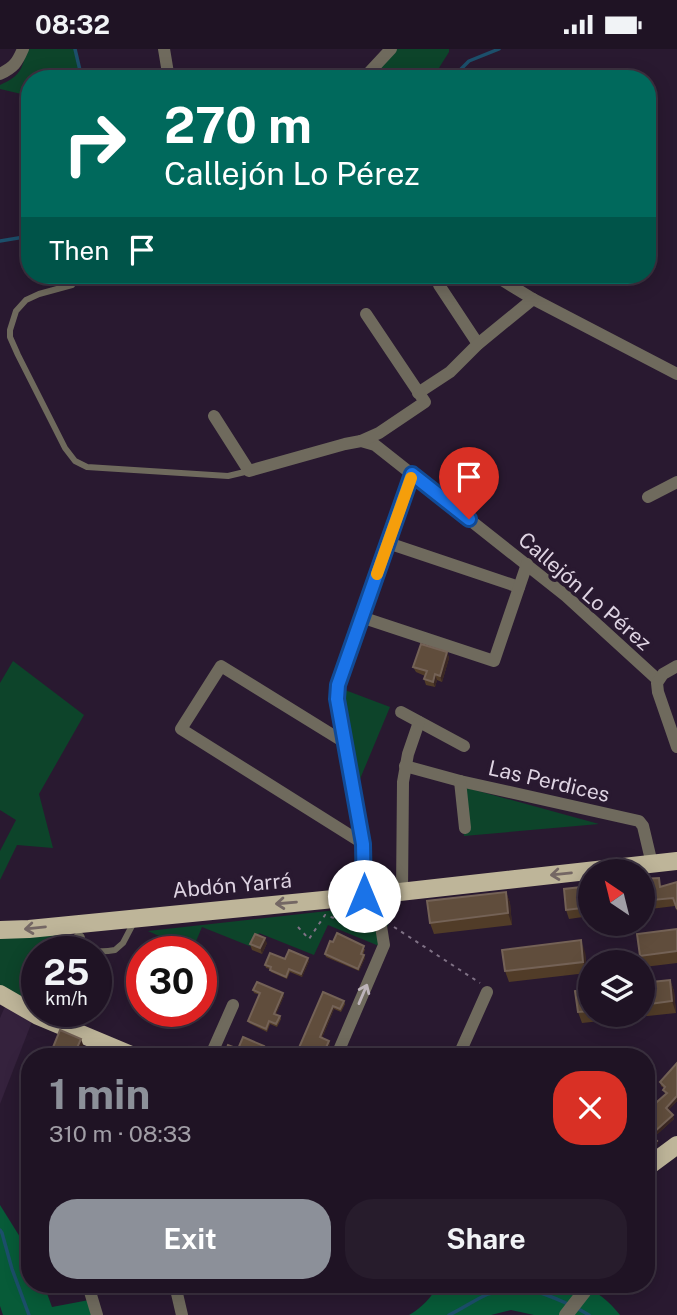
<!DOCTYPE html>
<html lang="en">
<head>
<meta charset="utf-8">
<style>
  :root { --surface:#1f1324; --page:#271c2c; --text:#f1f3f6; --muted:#a19ea6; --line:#3c3241; --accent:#8c9099 }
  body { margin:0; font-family:"Public Sans",sans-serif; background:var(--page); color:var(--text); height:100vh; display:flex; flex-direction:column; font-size:26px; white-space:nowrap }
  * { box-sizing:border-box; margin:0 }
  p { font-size:23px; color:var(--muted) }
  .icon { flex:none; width:38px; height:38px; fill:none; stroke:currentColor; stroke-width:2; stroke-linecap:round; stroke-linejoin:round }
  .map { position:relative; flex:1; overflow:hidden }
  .sheet { position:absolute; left:21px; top:999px; width:634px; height:245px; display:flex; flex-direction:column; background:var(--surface); border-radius:28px; box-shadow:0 4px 18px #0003,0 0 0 2px var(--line) }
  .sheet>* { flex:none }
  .hud { position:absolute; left:21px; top:21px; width:635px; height:214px; border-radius:28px; box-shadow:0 4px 18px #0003,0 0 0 2px var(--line); background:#00695c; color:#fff; overflow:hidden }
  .needle { width:46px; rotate:325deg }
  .tools { position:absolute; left:578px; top:810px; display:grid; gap:14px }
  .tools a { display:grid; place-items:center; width:77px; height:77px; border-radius:50%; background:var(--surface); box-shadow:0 4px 18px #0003,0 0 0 2px var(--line); font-size:35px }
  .speed { position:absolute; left:21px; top:887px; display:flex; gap:14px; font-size:35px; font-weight:700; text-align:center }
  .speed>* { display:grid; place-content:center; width:91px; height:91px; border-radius:50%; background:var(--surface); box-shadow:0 4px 18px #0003,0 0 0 2px var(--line); line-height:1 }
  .speed small { font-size:18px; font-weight:400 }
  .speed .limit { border:10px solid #d22; background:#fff; color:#111 }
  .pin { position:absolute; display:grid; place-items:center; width:60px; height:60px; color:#fff; margin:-72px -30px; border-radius:50% 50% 50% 0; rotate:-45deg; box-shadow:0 0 7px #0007 }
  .pin .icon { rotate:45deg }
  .me { position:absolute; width:77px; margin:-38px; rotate:0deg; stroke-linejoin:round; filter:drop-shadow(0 0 5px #0008) }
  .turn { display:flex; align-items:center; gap:24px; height:147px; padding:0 28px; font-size:32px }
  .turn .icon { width:91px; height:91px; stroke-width:2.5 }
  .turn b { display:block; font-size:49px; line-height:60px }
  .then { display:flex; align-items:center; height:66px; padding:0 28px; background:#0003; gap:14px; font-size:26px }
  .round { display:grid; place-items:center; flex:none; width:74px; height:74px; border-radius:28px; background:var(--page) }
  .headline { display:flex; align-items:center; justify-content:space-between; height:119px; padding:0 28px }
  h1 { font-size:42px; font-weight:700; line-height:52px; color:var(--accent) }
  .primary-button { display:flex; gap:14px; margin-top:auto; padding:14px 28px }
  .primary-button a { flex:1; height:80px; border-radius:28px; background:var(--accent); color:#fff; font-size:28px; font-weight:700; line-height:80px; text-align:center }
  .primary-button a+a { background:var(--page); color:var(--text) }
  .status { display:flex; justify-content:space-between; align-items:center; height:49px; padding:0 35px; background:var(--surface); direction:ltr }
  .status svg { height:19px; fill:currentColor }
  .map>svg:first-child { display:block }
  .built { fill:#35223d }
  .green { fill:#0d442a }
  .forest { fill:#075b38 }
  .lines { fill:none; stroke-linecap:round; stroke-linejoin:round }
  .stream { stroke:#1c4f6b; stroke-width:3.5 }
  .path { stroke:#7f7185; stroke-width:2; stroke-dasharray:3.5 5; stroke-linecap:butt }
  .service { stroke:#6f6a5d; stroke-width:6 }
  .minor { stroke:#6f6a5d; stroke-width:12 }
  .tertiary { stroke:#6f6a5d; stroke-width:14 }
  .primary { stroke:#beb599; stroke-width:18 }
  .wall { fill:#513c28 }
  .shaded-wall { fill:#3a2723 }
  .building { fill:#604d3c; stroke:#746256; stroke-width:2 }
  .oneway { stroke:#746764 }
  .oneway2 { stroke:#bdb4ba }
  .route-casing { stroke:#114b97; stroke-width:18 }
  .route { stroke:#1a73e8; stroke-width:12 }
  .slow { stroke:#f59e0b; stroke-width:12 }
  .labels { text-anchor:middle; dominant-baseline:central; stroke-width:7; stroke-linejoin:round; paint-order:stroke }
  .street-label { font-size:21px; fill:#ded3e2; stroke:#291930 }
</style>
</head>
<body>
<div class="status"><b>08:32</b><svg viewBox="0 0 49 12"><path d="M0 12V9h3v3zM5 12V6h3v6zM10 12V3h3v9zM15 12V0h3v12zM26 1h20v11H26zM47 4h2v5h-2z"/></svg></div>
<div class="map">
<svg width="677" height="1266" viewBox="0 0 677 1266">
  <rect width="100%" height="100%" fill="#291930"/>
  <path class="built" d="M6,955L33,970L0,1055V969Z"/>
  <g class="green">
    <path d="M27,0H74L81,30H30V47L0,40V36C20,27 22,21 27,0Z"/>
    <path d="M391,0H449V3L432,30H363Z"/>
    <path d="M13,612L84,666L39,745L53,799L17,796L0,831V802L16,771L0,761V634Z"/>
    <path d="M345,641L390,658L360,730L344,647Z"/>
    <path d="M460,737L599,775L464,787Z"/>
    <path d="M390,855L391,869L379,897L328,876L314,906L259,884L252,898L202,878L192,902L148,882Z"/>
    <path d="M66,883L70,896L66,903H37V959L0,941V887Z"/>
  </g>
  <g class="forest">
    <path d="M0,1156L30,1204V1236H44L52,1258L89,1251L94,1266H3L0,1257Z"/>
    <path d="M439,1236H580C597,1242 609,1252 620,1266H534L511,1261L491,1266H409C422,1259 431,1248 439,1236Z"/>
  </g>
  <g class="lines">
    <g class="stream">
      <path d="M75,0L82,30"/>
      <path d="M451,30L469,12L499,0"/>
      <path d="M0,192L30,187"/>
      <path d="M0,1181L2,1184L12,1220L29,1266"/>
      <path d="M575,1258L589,1266"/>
      <path d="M449,1266C462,1260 476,1250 488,1245C519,1234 540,1242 568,1255"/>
    </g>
    <g class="path">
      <path d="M298,878L309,890L325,866L360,878L370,872"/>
      <path d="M394,878L480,934"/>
    </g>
    <g class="service">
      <path d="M72,236L39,245L26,251L16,262L10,281V288L18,306L65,399L75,412L87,418L228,427L249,422"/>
      <path d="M78,888C91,903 97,904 115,901L123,894L134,873"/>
    </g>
    <g class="minor">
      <path d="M164,0L169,30"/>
      <path d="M0,25C14,18 17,14 23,0"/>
      <path d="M363,30L391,0"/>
      <path d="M502,231L533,250L677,325"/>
      <path d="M439,236L478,295"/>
      <path d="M418,344L450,323L478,295L533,250"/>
      <path d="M214,367L249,422L345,395L361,392L375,396L566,547L658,631"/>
      <path d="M361,392L379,384L425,353L366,265"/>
      <path d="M648,448L677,433"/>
      <path d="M388,494L519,538"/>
      <path d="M361,568L494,612L527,515"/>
      <path d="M677,617L663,625L657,634L658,643L677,698"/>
      <path d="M401,663L464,697"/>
      <path d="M344,693L221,617L181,680L364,795"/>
      <path d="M405,717L460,732L639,772L643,777L652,815"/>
      <path d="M460,732L465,779"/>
      <path d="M402,843L403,733L408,705L419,673"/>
      <path d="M364,847V795L337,643L338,636L412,425"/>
      <path d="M70,903L79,889"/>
      <path d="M210,1008L233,956"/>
      <path d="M336,1008L384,896L376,846"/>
      <path d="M458,1008L487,943"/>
      <path d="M88,1236L97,1266"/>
      <path d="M175,1236L182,1266"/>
    </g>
    <path class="tertiary" d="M566,1266L584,1243L587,1236"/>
    <g class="primary">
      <path d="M0,881L29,880L364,847L677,812"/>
      <path d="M0,945L38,967L136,1008"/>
      <path d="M646,1119L677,1096"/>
    </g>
  </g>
  <g class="wall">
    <path d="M447,603L449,609L442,633L437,631L435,638L426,636L424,630L425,627L416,623L413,618Z"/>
    <path d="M642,830L662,837L677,833V862L675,857L642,861Z"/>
    <path d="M590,837V867L569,870L566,861Z"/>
    <path d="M506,843L510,854L512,876L434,885L430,874Z"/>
    <path d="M677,880V914L644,918L640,907Z"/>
    <path d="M267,894L262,905L252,901L250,895Z"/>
    <path d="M365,900L363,906L365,909L359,922L326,908L325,905Z"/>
    <path d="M585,903L587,924L509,933L505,922Z"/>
    <path d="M285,910L309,912L302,928L290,923L287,930L271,923L270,920L266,919L265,916Z"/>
    <path d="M670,931L674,942L676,964L582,974L578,963L590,940V966H642V934Z"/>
    <path d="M253,941L284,947L276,965L280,967L281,970L277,978L270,975L267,983L249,974L248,972L260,946L254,944Z"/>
    <path d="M323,943L344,952L345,955L341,963L334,960L322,989L330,995L325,1006L315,1001L312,1008H309L299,1004L298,1001Z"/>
    <path d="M677,1014V1052L668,1061L674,1070L654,1088L646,1078V1056L649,1060L666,1046L663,1041L664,1039L661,1037L660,1033Z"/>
  </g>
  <g class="shaded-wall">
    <path d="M447,603L449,609L442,633L440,627Z"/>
    <path d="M435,625L437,631L435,638L433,633Z"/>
    <path d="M506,843L510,854L512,876L508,864Z"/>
    <path d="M265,889L267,894L262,905L260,899Z"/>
    <path d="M581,891L585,903L587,924L583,913Z"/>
    <path d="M364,906L365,909L359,922L358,920Z"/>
    <path d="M308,909L309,912L302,928L301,925Z"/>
    <path d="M670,931L674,942L676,964L672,952Z"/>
    <path d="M283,944L284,947L275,968L274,965Z"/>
    <path d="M333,957L334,960L321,991L320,988Z"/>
    <path d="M81,990L84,998L80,1008H73Z"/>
    <path d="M329,992L330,995L325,1006L324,1003Z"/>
    <path d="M264,997L265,1000L262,1008H259Z"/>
    <path d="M677,1047V1052L668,1062L666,1059Z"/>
    <path d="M673,1066L674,1070L654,1088L653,1084Z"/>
    <path d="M657,1092L658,1095L646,1105V1101Z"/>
  </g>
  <g class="building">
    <path d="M421,595L447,603L440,627L435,625L433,633L424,630L427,622L413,618Z"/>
    <path d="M659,829L660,838L677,833V860L673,849L642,852V830Z"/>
    <path d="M590,837V858L566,861L564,840Z"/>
    <path d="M506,843L508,864L430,874L427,852Z"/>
    <path d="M677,880V902L640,907L637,885Z"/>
    <path d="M337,884L364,897L361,905L364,906L358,920L325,905L330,892L333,893Z"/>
    <path d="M255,885L265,889L260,899L250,895Z"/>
    <path d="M581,891L583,913L505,922L502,901Z"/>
    <path d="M289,901L308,909L301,925L289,920L286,928L270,921L271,918L265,916L270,904L285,910Z"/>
    <path d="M670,931L672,952L642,956V934Z"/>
    <path d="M257,933L283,944L274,965L280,967L276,975L269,972L266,980L248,972L260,944L253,941Z"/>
    <path d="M590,940V962L578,963L575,942Z"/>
    <path d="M323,943L344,952L340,960L333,957L320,988L329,992L324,1003L314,999L311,1006L298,1001Z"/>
    <path d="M60,981L81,990L73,1008H49Z"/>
    <path d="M243,988L264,997L259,1008H218L221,1003L225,1004L228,996L238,1000Z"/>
    <path d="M545,1000L562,1008H542Z"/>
    <path d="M677,1014V1047L666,1059L673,1066L653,1084L646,1076V1056L649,1060L667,1044L663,1041L665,1038L660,1033Z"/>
    <path d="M647,1082L657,1092L646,1101V1083Z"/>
  </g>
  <defs><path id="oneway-shaft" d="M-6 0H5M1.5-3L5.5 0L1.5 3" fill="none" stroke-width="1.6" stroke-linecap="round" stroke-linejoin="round" transform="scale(1.75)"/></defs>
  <g class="oneway">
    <use href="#oneway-shaft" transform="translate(561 825) rotate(174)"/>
    <use href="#oneway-shaft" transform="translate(286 854) rotate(175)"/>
    <use href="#oneway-shaft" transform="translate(35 879) rotate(174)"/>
  </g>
  <use class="oneway2" href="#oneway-shaft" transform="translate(363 945) rotate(-67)"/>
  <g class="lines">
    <defs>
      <path id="route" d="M364,847L363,795L337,650L338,636L412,425L469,470"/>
    </defs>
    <use href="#route" class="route-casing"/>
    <use href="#route" class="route"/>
    <path class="slow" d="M377,525L411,429"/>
  </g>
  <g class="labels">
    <g class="street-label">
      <text transform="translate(585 542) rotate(41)">Callejón Lo Pérez</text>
      <text transform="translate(549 732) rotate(13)">Las Perdices</text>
      <text transform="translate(232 836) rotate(-5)">Abdón Yarrá</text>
    </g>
  </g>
</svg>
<div class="tools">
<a><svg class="needle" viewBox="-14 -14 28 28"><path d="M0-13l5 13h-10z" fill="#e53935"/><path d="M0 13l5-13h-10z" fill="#a19ea6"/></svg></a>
<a><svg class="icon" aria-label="layers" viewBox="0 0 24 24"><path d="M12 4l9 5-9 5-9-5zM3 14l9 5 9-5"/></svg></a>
</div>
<div class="speed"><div>25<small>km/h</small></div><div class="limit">30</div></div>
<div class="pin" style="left:469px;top:470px;background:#d93025"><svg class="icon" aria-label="arrive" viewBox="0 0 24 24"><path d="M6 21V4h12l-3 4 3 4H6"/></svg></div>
<svg class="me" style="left:364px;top:847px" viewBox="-20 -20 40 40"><circle r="19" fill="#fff"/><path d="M0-13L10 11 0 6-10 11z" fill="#1a73e8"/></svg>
<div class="hud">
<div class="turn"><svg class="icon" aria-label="right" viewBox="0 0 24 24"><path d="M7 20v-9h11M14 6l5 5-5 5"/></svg><div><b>270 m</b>Callejón Lo Pérez</div></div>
<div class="then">Then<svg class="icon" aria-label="arrive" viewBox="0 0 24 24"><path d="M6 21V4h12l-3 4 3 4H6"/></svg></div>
</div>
<section class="sheet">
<div class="headline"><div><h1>1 min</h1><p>310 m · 08:33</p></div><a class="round" style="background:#d93025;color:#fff"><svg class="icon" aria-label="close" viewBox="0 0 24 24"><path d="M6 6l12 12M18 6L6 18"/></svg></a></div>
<div class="primary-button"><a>Exit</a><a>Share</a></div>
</section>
</div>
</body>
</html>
